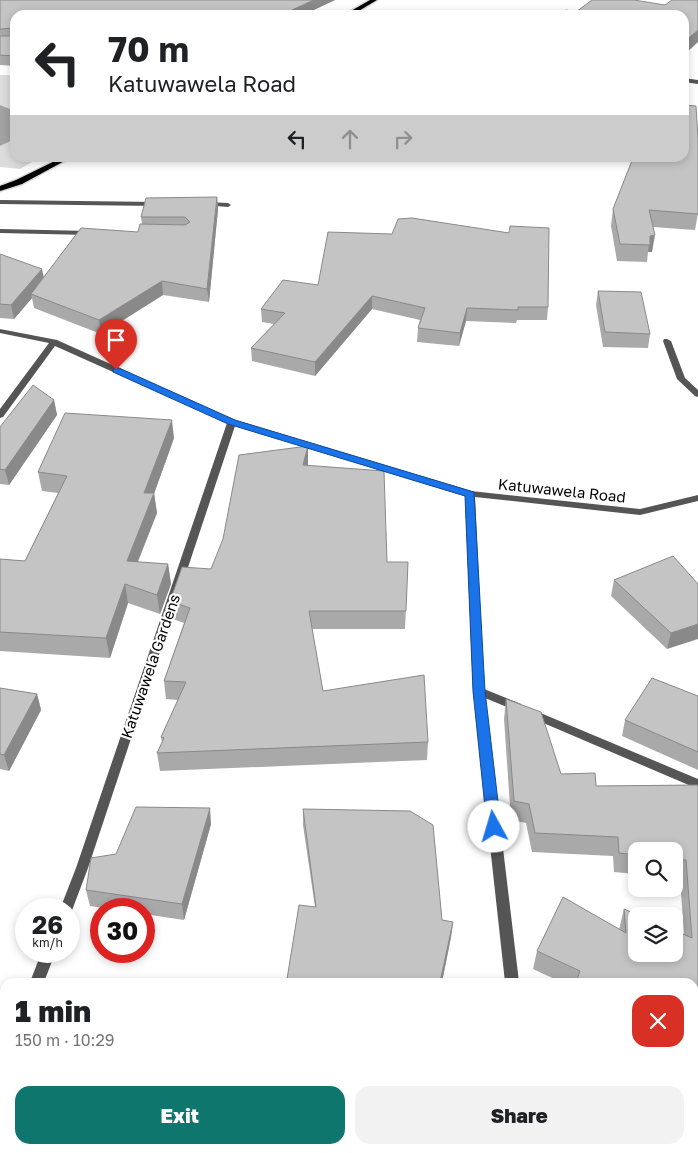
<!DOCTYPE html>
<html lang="en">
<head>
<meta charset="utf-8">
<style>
  :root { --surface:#fff; --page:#f2f2f2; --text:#202124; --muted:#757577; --accent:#0f766e }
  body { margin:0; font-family:"Golos Text",sans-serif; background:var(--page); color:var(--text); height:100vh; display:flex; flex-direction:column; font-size:19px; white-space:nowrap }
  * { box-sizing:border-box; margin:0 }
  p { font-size:16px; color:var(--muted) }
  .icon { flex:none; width:28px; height:28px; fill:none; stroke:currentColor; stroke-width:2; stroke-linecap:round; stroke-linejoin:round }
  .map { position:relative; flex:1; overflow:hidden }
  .details { position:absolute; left:0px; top:978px; width:699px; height:176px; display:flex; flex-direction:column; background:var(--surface); border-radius:15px 15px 0 0; box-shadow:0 2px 8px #0003 }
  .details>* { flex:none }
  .top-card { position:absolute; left:10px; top:10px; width:679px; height:152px; border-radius:15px; box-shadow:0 2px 8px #0003; background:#fff; color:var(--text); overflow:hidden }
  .fabs { position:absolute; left:628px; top:842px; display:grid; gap:10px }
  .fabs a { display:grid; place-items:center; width:55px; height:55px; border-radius:10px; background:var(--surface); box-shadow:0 2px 8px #0003; font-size:25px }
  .speed { position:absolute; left:15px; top:898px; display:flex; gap:10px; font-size:25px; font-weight:700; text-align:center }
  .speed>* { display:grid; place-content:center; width:65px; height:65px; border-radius:50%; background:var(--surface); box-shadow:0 2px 8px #0003; line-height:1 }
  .speed small { font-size:12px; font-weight:400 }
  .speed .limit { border:8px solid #d22; background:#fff; color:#111 }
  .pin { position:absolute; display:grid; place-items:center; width:42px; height:42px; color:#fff; margin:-51px -21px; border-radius:50% 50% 50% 0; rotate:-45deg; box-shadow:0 0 5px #0007 }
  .pin .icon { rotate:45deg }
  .me { position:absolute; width:55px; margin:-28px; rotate:354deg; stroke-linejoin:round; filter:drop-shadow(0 0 4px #0008) }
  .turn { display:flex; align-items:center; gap:18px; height:105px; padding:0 15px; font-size:22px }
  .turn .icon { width:65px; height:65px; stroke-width:2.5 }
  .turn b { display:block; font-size:35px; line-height:42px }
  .lanes { display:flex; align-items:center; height:48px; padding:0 15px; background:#0003; justify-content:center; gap:25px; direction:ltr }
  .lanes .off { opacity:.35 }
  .round { display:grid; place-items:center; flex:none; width:52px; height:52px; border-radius:15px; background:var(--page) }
  .headline { display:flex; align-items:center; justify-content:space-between; height:85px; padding:0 15px }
  h1 { font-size:30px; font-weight:800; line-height:38px }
  .button { display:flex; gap:10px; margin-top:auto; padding:10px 15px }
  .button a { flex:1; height:58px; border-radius:15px; background:var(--accent); color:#fff; font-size:20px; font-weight:800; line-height:58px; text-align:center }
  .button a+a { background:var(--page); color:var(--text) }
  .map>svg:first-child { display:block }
  .green { fill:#dcdcdc }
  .water { fill:#a3a3a3 }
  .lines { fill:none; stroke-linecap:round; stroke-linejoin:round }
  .primary-casing { stroke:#dbdbdb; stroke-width:3 }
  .service { fill:#555; fill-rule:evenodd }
  .minor { fill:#555; fill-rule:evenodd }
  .primary { fill:#000; fill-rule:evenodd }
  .wall { fill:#a9a9a9 }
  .shaded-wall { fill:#898989 }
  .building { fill:#c4c4c4; stroke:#898989 }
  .route { fill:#1a73e8; stroke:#114b97 }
  .labels { text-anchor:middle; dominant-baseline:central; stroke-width:4.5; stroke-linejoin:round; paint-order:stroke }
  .street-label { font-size:15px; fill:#000; stroke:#fff }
</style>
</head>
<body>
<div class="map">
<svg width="698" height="1153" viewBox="0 0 698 1153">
  <rect width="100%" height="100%" fill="#fff"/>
  <g class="green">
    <path d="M0,75H15V111L0,105Z"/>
    <path d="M15,139V158H39L20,169L0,167V146Z"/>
  </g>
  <path class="water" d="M0,105L15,111V139L0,146Z"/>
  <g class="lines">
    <defs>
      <g id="primary">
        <path d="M370,0H377L352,15H344Z"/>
        <path d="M61,158H70L22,184L0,191V186L16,180Z"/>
      </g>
    </defs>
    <use href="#primary" class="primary-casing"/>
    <path class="service" d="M684,78L698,80V84L684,82Z"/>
    <g class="minor">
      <path d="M0,200L156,202L159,204L156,206L0,204Z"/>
      <path d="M206,202L228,203L231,205L228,207L204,205V203Z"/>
      <path d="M0,229L89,231L92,233L89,235L0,233Z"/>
      <path d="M0,329L57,340L235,420L471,491L640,509L698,495V501L640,515L475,497L484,689L521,704L523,707L521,710L517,711L485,698L519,982H505L473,691L465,496L235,426L88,868L71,913L69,914V909H60L76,868L227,423L55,346L3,417L0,418V409L49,343L0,333Z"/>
      <path d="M664,339H667L671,341L685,378L698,390V397L695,396L677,379L663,341Z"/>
      <path d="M531,709L698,779V789L527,716L525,713L527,710Z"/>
      <path d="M42,951H56L44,982H30Z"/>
      <path d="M5,1057V1082L0,1084V1059Z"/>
      <path d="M453,1149H470L468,1153H451Z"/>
      <path d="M492,1149H517L519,1153H494Z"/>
    </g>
    <use href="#primary" class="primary"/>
  </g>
  <g class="wall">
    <path d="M0,0H335L303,15H15V66L0,65Z"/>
    <path d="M632,160L698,213L695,230L653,227L652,252H648L647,262L617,261L611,226L613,209Z"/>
    <path d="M217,197L218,209L209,302L163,295L101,334L34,308L32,298L14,319L0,318V254L44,277L138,232L142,224L141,217Z"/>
    <path d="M318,285L548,307L547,320H517L516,323L466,321L459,346L417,342L418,328L420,320L372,309L315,376L252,361L251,348L274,324L262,322L261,309Z"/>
    <path d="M598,291L650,334L648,348L603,347L596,305Z"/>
    <path d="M54,400L57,415L9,485L0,484V427Z"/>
    <path d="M174,438L154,493L157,513L138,562L168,564L171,584L160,614L128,603L110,658L0,651V559L25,561L58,493L42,491L38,472Z"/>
    <path d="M308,446V465L387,562H408L405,629H312L323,691L428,742L427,760L160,771L157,753L162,742L161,737L178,700L166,699L164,681L184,623L173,619L170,601L211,569Z"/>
    <path d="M614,580L698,584L667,649L611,596Z"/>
    <path d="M0,688L37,694L41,710L9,771L0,769Z"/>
    <path d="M698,696V770L622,736L625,720Z"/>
    <path d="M506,699L561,774L596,786L698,785V1129L694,1128V982H561L533,969L537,951L619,930L624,909L684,935L680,879L674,878V851H636V874L614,872L613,856L532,852L526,823L511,820L504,719Z"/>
    <path d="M303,809L442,920L453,922L451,937L442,982H287V979L315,907L303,825Z"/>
    <path d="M211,824L184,920L144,914V909H110L90,906L86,890L116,854Z"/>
    <path d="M204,1149H353L351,1153H221Z"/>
  </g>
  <g class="shaded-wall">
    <path d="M314,0H335L303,15H281Z"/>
    <path d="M698,30V42L684,55V42Z"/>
    <path d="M217,197L218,209L209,302L207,289Z"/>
    <path d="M655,235L652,252H648L650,236Z"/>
    <path d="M42,269L45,283L31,294L32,298L14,319L11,305Z"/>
    <path d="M162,281L163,295L101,334L99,320Z"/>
    <path d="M372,296V309L315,376V362Z"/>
    <path d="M467,308L466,321L459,346L460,333Z"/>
    <path d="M54,400L57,415L9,485L5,470Z"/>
    <path d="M172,420L174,438L149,508L154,493L157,513L130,580L127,561L144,493Z"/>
    <path d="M308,446V463L304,482L303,465Z"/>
    <path d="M168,564L171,584L160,614L157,595Z"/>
    <path d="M125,584L128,603L110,658L106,638Z"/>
    <path d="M698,624V639L667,649L671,633Z"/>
    <path d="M37,694L41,710L9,771L4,755Z"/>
    <path d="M210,808L211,824L184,920L182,904Z"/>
    <path d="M453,922L451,937L442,982H440Z"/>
    <path d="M160,1149H167L166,1153H160Z"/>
    <path d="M345,1149H353L351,1153H343Z"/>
  </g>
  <g class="building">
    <path d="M0,0H314L281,15H15V34L13,28L0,29Z"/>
    <path d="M592,0H634L665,5L672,0H698V30L684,42V15H559L566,10L576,12Z"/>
    <path d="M15,34V56L0,55V36H13Z"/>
    <path d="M684,105L696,106L698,139V214L649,210L655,235L650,236V245L620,244L613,209L633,158H684Z"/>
    <path d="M217,197L207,289L162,281L99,320L31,294L81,228L138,232L140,224L185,225L190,222L185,217H141L146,198Z"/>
    <path d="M412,218L509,233L510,226L549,228L548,307H518V310L467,308L460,333L418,328L425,308L372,296L315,362L251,348L285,313L261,309L283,280L318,285L328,232L392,234L398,219Z"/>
    <path d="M0,254L42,269L11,305L0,304Z"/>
    <path d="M598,291L641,292L650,334L605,332Z"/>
    <path d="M33,385L54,400L5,470L0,469V427Z"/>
    <path d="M65,413L172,420L144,493H154L127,561L168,564L157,595L125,584L106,638L0,632V559L25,561L67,476L38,472Z"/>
    <path d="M308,446L303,465L384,471L387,562H408L406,611H309L323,691L424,675L428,742L157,753L164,738L161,737L186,682L164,681L190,608L170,601L182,567L211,569L223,539L239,455Z"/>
    <path d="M673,556L698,584V624L671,633L614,580Z"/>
    <path d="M652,678L698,696V752L625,720Z"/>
    <path d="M0,688L37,694L4,755L0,754Z"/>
    <path d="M506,699L541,712L561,774L595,773L596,786L698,785V1109L694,1108V982H576L580,971L537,951L563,897L626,933L624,909L640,916H636V954H674V930L692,938L686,860L674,859V851H636V855L619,853L618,837L535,833L529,804L514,801Z"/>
    <path d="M136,807L210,808L182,904L86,890L91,858L116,854Z"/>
    <path d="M303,809L410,811L433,825L442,920L453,922L440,982H307L287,979L299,905L316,907Z"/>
    <path d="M5,1133V1149H160V1153H0V1140Z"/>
    <path d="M268,1149H345L343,1153H285Z"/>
  </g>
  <path class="route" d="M113,368H119L235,420L474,492L485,691L501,827L499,831L494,833L489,831L487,827L473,691L465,496L228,424L113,372Z"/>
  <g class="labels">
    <g class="street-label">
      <text transform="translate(562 490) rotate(6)">Katuwawela Road</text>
      <text transform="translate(150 666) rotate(-71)">Katuwawela Gardens</text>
    </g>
  </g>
</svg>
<div class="fabs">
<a><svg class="icon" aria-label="search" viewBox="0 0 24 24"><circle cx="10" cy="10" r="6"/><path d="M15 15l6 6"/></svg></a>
<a><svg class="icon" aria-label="layers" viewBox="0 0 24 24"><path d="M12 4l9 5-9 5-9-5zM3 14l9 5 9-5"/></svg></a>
</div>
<div class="speed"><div>26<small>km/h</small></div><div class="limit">30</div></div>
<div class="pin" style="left:116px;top:370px;background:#d93025"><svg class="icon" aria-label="arrive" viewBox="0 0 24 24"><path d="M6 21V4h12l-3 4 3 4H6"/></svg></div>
<svg class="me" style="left:494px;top:827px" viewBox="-20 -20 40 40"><circle r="19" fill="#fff"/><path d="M0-13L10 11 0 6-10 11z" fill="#1a73e8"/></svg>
<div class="top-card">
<div class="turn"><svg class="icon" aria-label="left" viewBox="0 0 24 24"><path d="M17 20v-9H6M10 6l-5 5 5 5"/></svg><div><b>70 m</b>Katuwawela Road</div></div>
<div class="lanes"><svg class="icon" aria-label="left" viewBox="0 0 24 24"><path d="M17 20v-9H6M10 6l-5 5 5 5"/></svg><svg class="icon off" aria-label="ahead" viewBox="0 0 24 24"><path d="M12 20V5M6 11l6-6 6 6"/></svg><svg class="icon off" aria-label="right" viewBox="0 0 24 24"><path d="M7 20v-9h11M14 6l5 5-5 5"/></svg></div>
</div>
<section class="details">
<div class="headline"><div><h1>1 min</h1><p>150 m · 10:29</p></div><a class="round" style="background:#d93025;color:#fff"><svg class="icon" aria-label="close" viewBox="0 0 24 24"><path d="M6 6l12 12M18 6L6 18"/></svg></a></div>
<div class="button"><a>Exit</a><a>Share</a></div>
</section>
</div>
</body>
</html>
